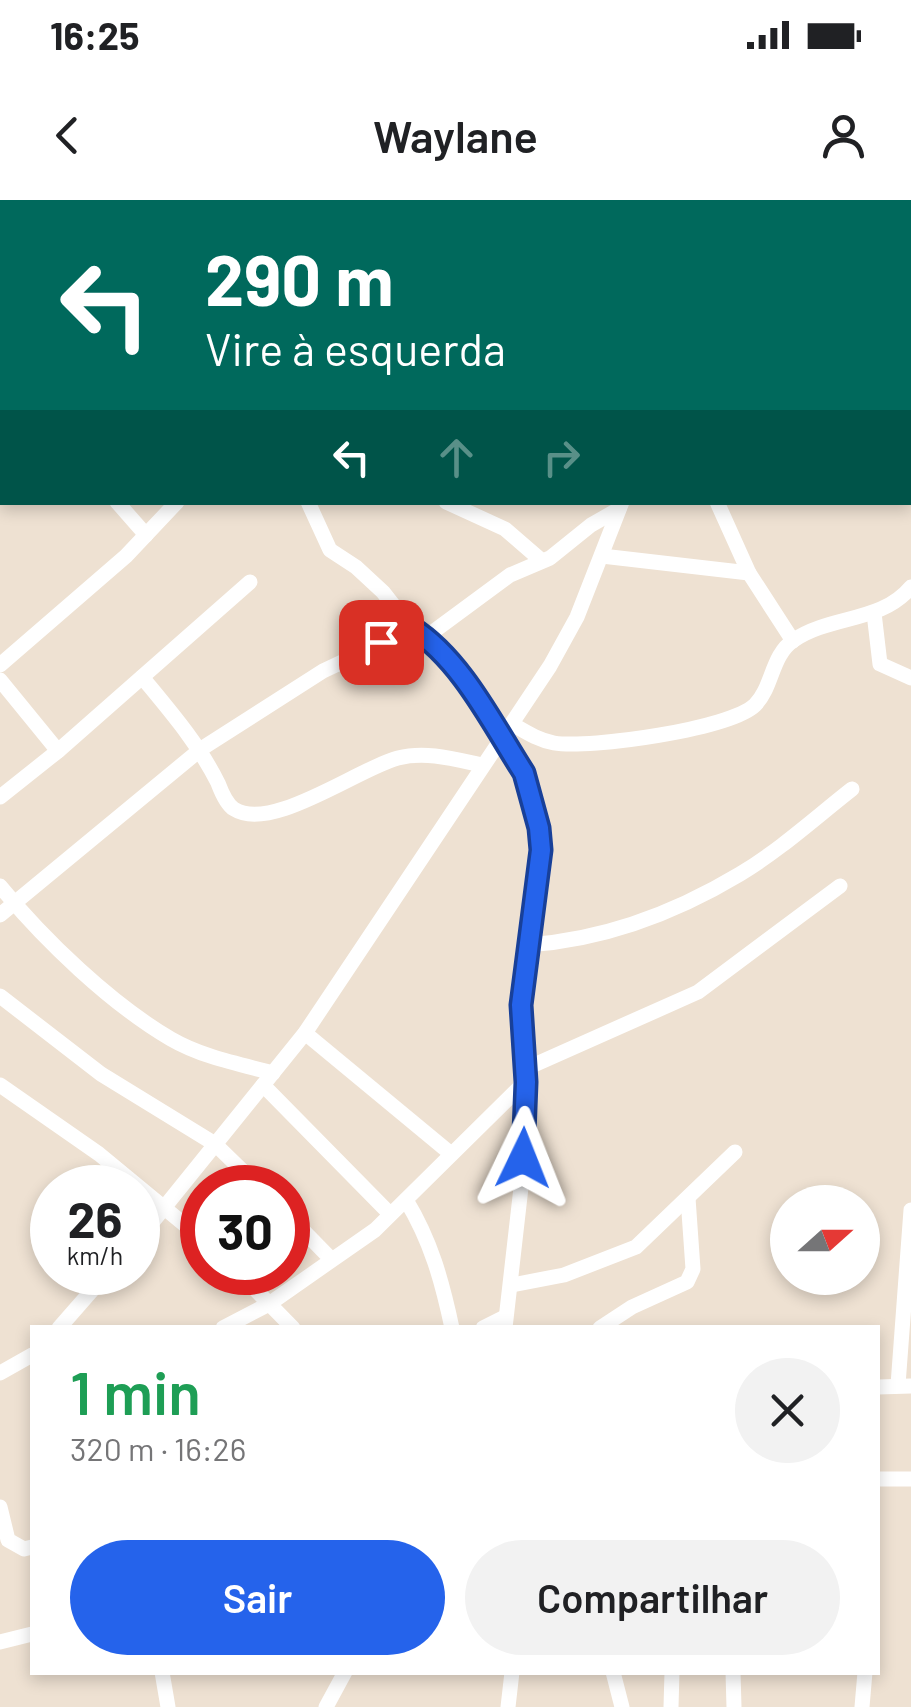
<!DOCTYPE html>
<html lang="pt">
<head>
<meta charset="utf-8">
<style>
  :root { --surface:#fff; --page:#f2f2f2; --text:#202124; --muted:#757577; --accent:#2563eb }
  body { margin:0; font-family:Barlow,sans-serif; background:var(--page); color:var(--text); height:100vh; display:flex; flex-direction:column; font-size:38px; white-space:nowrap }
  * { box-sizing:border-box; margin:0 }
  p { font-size:32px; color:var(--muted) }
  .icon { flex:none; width:55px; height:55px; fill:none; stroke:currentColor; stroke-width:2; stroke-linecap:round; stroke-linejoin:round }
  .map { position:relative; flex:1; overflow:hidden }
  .side { position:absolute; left:30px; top:1125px; width:850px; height:350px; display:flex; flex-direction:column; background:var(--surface); border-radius:0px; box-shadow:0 5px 15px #0003 }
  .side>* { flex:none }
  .top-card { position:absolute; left:0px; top:0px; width:912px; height:305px; box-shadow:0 5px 15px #0003; background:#00695c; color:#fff; overflow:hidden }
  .needle { width:65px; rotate:69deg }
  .fabs { position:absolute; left:770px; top:985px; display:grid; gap:20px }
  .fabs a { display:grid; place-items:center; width:110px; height:110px; border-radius:50%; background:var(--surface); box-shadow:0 5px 15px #0003; font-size:50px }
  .speed { position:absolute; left:30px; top:965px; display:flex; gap:20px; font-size:50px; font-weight:700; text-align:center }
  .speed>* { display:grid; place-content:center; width:130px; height:130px; border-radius:50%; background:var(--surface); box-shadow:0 5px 15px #0003; line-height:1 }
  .speed small { font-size:25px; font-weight:400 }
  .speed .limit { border:15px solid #d22; background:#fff; color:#111 }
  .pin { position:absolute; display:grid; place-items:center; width:85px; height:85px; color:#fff; margin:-42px; border-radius:20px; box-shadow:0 5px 15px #0006 }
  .me { position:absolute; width:110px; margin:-55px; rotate:2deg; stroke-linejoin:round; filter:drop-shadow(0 0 8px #0008) }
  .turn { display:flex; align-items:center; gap:35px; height:210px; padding:0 40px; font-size:45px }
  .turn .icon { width:130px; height:130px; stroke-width:2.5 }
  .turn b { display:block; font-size:70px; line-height:85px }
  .lanes { display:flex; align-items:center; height:95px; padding:0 40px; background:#0003; justify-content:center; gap:50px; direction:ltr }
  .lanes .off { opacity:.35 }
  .round { display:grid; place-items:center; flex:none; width:105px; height:105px; border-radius:52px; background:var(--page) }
  .summary { display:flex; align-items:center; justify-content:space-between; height:170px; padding:0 40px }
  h1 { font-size:60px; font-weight:600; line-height:75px; color:#1e9e55 }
  .button { display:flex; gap:20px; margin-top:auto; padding:20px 40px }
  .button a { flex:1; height:115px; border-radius:60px; background:var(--accent); color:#fff; font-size:40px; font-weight:600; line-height:115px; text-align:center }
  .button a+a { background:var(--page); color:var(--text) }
  .status { display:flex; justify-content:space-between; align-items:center; height:70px; padding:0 50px; background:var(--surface); direction:ltr }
  .status svg { height:28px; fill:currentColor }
  header { display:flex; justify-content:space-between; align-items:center; height:130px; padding:0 40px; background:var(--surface); font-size:45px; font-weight:600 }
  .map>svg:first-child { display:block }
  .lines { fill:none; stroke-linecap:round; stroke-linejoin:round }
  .minor { stroke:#fff; stroke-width:15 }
  .route-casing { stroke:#184099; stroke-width:25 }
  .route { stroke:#2563eb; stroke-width:18 }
</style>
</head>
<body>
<div class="status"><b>16:25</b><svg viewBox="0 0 49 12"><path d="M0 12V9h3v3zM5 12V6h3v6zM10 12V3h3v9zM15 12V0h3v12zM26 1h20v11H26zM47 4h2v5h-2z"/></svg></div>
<header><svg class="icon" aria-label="back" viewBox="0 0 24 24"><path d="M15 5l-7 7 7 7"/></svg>Waylane<svg class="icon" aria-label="person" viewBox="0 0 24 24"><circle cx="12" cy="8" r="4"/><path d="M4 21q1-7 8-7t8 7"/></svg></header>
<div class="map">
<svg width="911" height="1507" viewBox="0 0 911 1507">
  <rect width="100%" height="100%" fill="#eee1d2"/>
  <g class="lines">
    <g class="minor">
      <path d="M23,0V2"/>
      <path d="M129,0L131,2"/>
      <path d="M285,0L291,2"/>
      <path d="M566,0L568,2"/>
      <path d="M601,0L612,2"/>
      <path d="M720,2L721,0"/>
      <path d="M823,2L825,0"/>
      <path d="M910,65L911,64"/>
      <path d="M0,259L2,255"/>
      <path d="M910,290H911"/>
      <path d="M117,302L146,335"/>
      <path d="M308,302L330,350L356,367L383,392L412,429L426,437L447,461L469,489L524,573L534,607L541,650L524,768L521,805L525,882L522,979L505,1128"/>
      <path d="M446,302L505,329L542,361"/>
      <path d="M717,302L749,373L793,441"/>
      <path d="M602,356L749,373"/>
      <path d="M874,413L880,464L911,478"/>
      <path d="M426,437L510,375L550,358L591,325L619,309"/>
      <path d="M0,465L126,356L177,302"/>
      <path d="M142,477C170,511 198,543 218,583C221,591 226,604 234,609C271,633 359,568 398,558C426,551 454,559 482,565"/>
      <path d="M0,480L58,551"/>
      <path d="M512,524C526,532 538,540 554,543C590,549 730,529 755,505C773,487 771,455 794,440C831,415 881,423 911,387"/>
      <path d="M0,597L58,551L250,382"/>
      <path d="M0,686C44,740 111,804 171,839C202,857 239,864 273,873"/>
      <path d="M0,715L201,549L323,471L412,429"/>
      <path d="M527,745C603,740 675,713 740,674C780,650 815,618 852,589"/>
      <path d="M0,796L101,874L215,944L260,988"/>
      <path d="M305,833L450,953"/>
      <path d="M525,869L698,792L840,686"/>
      <path d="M0,885L99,954L202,1039"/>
      <path d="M263,885L390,1014"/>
      <path d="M406,1000C431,1041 442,1081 452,1128"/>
      <path d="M288,1015L331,1059"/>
      <path d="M138,1040L305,833L550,466L577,417L622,302"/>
      <path d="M238,1072L293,1128"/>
      <path d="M512,1085L564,1075L636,1047L735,952"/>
      <path d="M59,1128L108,1072"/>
      <path d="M223,1128L269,1104L375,1030L525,882"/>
      <path d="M483,1128L505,1117"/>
      <path d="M600,1128L632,1107L687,1082L693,1069L688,998"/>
      <path d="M0,1173L32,1155"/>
      <path d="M898,1185L911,1010"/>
      <path d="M878,1187L911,1186"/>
      <path d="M878,1279H911"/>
      <path d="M0,1307L8,1340L24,1349L32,1347"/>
      <path d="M0,1442L32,1434"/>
      <path d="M162,1472L168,1507"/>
      <path d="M613,1472L622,1507"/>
      <path d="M733,1472L734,1507"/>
      <path d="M326,1507L345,1472"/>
      <path d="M508,1507L512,1472"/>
      <path d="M671,1507L672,1472"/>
      <path d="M862,1507L865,1472"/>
    </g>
  </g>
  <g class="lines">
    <defs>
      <path id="route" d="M381,442L412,428C462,460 493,525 524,573L539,628L541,650L521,805L526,882L523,958"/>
    </defs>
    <use href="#route" class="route-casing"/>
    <use href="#route" class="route"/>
  </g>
</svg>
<div class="fabs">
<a><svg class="needle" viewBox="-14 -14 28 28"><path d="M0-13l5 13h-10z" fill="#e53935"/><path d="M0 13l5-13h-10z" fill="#757577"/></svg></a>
</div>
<div class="speed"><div>26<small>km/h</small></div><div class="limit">30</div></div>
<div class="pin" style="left:381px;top:442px;background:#d93025"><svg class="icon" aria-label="arrive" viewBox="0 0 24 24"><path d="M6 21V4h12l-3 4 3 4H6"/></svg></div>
<svg class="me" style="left:523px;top:958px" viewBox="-20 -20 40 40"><path d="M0-17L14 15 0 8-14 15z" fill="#2563eb" stroke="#fff" stroke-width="4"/></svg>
<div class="top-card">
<div class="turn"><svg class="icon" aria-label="left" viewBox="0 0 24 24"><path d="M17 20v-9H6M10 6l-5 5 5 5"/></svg><div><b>290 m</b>Vire à esquerda</div></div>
<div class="lanes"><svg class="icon" aria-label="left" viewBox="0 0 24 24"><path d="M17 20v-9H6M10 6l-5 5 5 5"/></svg><svg class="icon off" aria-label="ahead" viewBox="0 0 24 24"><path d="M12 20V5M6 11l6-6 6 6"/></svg><svg class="icon off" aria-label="right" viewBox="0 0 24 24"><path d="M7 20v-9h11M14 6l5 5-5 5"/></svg></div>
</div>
<section class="side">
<div class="summary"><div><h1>1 min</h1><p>320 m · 16:26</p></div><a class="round"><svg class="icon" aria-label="close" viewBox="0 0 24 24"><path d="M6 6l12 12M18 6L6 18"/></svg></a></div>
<div class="button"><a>Sair</a><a>Compartilhar</a></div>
</section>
</div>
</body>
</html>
